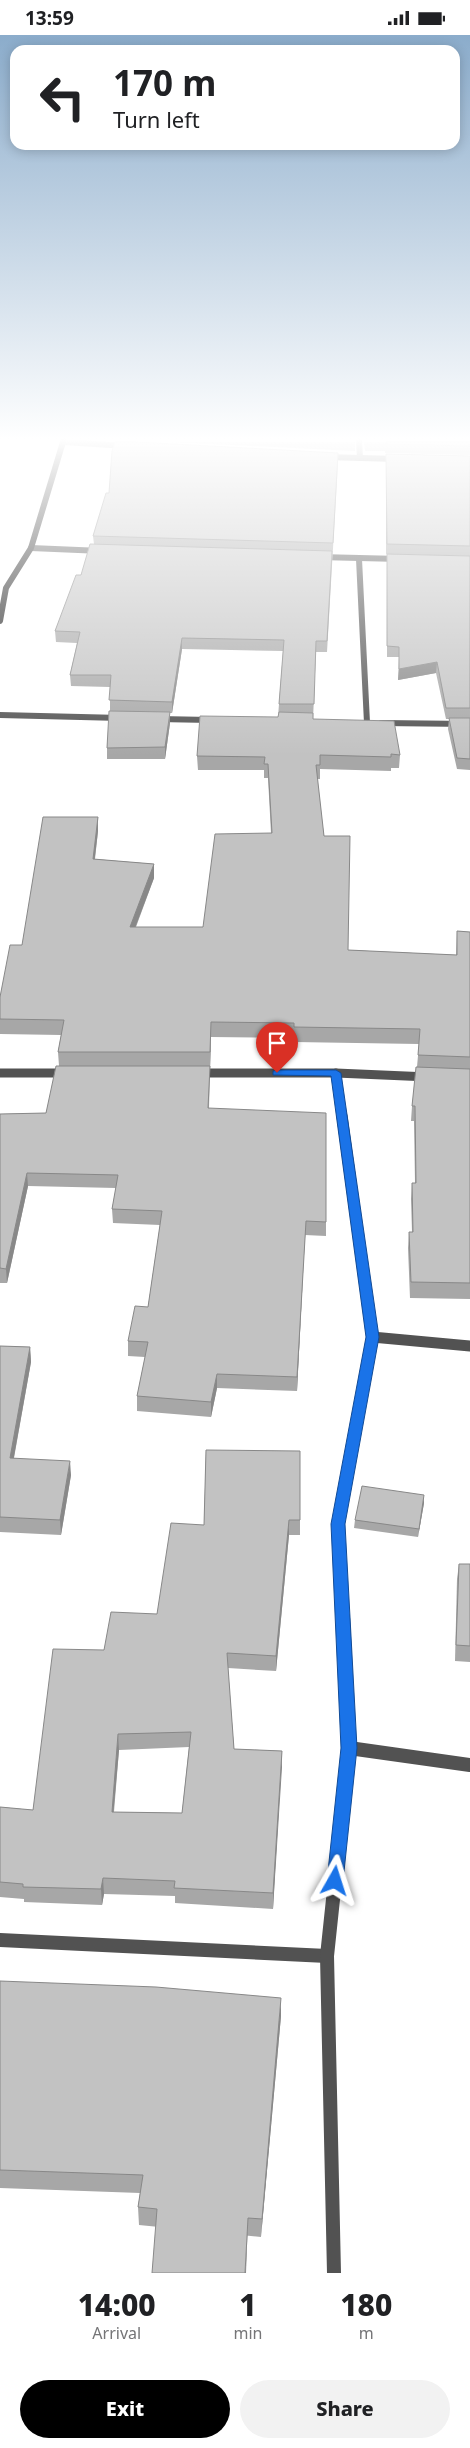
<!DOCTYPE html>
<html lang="en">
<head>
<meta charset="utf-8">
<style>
  :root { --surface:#fff; --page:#f2f2f2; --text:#202124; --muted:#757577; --accent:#000 }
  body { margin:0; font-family:"Noto Sans",sans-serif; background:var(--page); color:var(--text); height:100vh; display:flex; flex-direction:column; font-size:19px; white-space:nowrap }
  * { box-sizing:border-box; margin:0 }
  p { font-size:16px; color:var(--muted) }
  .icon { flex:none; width:28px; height:28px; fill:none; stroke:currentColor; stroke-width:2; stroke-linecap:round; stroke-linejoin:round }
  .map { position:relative; height:2238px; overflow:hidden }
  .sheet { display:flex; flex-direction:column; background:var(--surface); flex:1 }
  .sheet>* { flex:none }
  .banner { position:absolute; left:10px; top:10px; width:450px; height:105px; border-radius:15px; box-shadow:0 2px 12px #0003; background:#fff; color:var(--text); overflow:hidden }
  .pin { position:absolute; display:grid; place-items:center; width:42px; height:42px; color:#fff; margin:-51px -21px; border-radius:50% 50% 50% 0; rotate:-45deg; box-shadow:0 0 5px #0007 }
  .pin .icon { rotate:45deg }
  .me { position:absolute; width:55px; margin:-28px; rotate:6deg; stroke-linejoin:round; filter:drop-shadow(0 0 4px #0008) }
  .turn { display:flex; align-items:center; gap:18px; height:105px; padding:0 20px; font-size:22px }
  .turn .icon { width:65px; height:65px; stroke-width:2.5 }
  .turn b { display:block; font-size:35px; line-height:42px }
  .eta { display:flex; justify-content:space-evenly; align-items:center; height:85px; text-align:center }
  .eta b { font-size:30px; font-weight:800; line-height:35px }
  .cta { display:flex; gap:10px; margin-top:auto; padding:10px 20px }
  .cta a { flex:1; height:58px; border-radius:30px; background:var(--accent); color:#fff; font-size:20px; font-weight:800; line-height:58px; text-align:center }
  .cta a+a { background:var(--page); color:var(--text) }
  .status { display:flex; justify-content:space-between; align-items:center; height:35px; padding:0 25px; background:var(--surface); direction:ltr }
  .status svg { height:14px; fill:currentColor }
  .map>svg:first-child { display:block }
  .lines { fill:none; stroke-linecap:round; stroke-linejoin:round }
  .street-far3 { stroke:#525252; stroke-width:6 }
  .street-far2 { stroke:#525252; stroke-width:9 }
  .street-far1 { stroke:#525252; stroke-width:11 }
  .street { stroke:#525252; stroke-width:14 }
  .secondary { stroke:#1f1f1f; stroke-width:6 }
  .wall { fill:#a7a7a7; fill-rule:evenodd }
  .shaded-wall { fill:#888 }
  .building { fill:#c2c2c2; stroke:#888; fill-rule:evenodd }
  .route { fill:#1a73e8; stroke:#114b97 }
</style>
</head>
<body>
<div class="status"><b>13:59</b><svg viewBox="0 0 49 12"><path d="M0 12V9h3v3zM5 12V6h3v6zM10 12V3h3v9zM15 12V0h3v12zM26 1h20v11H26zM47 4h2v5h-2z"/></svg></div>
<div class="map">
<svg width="470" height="2238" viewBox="0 0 470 2238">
  <rect width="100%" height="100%" fill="#fff"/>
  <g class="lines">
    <g class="street-far3">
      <path d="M64,407L126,411"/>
      <path d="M359,407L360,423"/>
      <path d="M325,422L398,424"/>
      <path d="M31,513L102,516"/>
      <path d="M319,522L400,524"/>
      <path d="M359,524L367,688"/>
      <path d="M0,680L121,683"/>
      <path d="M158,684L211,685"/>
      <path d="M381,688L470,689"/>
    </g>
    <g class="street-far2">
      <path d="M0,1038H67"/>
      <path d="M196,1038H336L429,1042"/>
      <path d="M336,1038L342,1082"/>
    </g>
    <g class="street-far1">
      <path d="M342,1081L372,1302L338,1489L343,1583"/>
      <path d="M372,1302L470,1311"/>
    </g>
    <g class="street">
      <path d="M349,1713L470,1730"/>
      <path d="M0,1905L327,1921"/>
      <path d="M334,2238L327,1921L349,1713L343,1582"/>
    </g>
    <path class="secondary" d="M0,586L6,553L31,513L63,407"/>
  </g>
  <g class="wall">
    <path d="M171,407H355V416Z"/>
    <path d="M364,407H470V420L385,418V416H365Z"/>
    <path d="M386,419L470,421V521L386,519Z"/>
    <path d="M338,427L327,617H316L313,684L400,720L399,733H391V736L320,734V744H317L324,801L348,915L456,920L457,896L470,897V1264L410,1263L408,1213L409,1197H412L411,1164L412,1148H415L414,1086H411L412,1071L417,1032L419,1009L294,1007V1003L211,1002L209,1073L326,1187V1201L305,1200L297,1356L217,1353L211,1382L137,1376V1361L145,1322L128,1321V1306L148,1272L160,1190L113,1188L112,1174L116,1153L28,1151L7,1248H0V1079L46,1078L59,1031L58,1017L61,1000L0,999V962L22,910L98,782V796L95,824L154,829V843L136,892H203L271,798L268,743H264V735H198L197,721L278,682L283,616L182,614L172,678H170V688L165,724H107V713L110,676V652L71,651L70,640L77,608L56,607L55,596L81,540L94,509L93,501Z"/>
    <path d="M387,519L470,521V735L457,734L448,694L449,684H446L436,638L398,645L399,622H387Z"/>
    <path d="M0,1311L30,1312L31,1327L14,1423L71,1440L61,1500L0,1497Z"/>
    <path d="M206,1415L300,1485V1500H289L276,1636L228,1633L234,1714L282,1716L273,1874L175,1868V1861L104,1859L102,1870L24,1867V1864L0,1862V1772L33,1775L104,1615L157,1579L204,1490ZM189,1712L182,1778L114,1777L119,1715Z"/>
    <path d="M424,1468L418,1502L354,1493L355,1485Z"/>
    <path d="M459,1529H470V1627L455,1626L457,1544Z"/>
    <path d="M0,1946L281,1981L261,2202L139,2190L138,2172L140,2158L0,2153Z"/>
  </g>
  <g class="shaded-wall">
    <path d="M182,603V614L172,678V667Z"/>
    <path d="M437,627L436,638L398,645L399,634Z"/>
    <path d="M170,677V688L165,724V712Z"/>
    <path d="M98,782V796L93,838V824Z"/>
    <path d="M154,829V843L130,906V892Z"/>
    <path d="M211,987V1002L210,1032V1017Z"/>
    <path d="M27,1138L28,1151L7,1248L6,1234Z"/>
    <path d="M306,1186L305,1200L297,1356V1342Z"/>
    <path d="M30,1312L31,1327L11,1438L10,1423Z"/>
    <path d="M217,1339V1353L211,1382V1367Z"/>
    <path d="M70,1426L71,1440L61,1500L60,1485Z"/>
    <path d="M424,1460V1468L418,1502L419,1494Z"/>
    <path d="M289,1485V1500L276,1636V1621Z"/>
    <path d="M118,1699L119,1715L112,1793V1777Z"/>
    <path d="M282,1716V1732L273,1874V1858Z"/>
    <path d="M103,1843L104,1859L102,1870L101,1854Z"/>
    <path d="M281,1963V1981L261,2202L262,2184Z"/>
    <path d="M248,2183L246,2238H245Z"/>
  </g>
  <g class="building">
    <path d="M115,407H136L338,418L333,508L93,501L106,458H109L112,416Z"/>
    <path d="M386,407H470V411L386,409Z"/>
    <path d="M386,419L470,421V511L387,509Z"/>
    <path d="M90,509L332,516L327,606H316L314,669H279L284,605L182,603L172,667L109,665L111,640H70L80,597L55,596L76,540H81Z"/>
    <path d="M387,519L470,521V673H446L437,627L399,634V612L387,611Z"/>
    <path d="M109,676L170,677L165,712L107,713Z"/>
    <path d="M279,677L313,678V684L394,686L400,720L391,719V722L320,720V730H316L324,801H350L348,915L457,920V896L470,897V1022L418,1020L420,994L294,992V988L211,987L210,1017H58L64,985L0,984V962L10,910H22L43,782H98L93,824L154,829L130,892H203L215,799L272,798L268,729H264L265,722L197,721L200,681L278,682Z"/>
    <path d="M449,683H470V724L457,723Z"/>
    <path d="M56,1031H210L208,1073L326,1078V1187L306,1186L297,1342L217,1339L211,1367L137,1361L148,1307L128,1306L135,1271L148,1272L162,1176L112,1174L118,1140L27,1138L6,1234L0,1233V1079L46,1078Z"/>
    <path d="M416,1032L470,1034V1248L411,1247L409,1197H413L412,1148H416L415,1071H412Z"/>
    <path d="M0,1311L30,1312L10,1423L70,1426L60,1485L0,1482Z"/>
    <path d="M206,1415L300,1416V1485H289L276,1621L227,1618L234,1714L282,1716L273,1858L174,1853L175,1846L103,1843L101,1854L23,1852V1849L0,1847V1772L33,1775L53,1614L104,1615L111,1577L157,1579L171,1488L204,1490ZM191,1697L182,1778L112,1777L118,1699Z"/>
    <path d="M362,1451L424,1460L419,1494L355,1485Z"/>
    <path d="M459,1529H470V1611L456,1610Z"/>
    <path d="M0,1946L156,1952L281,1963L262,2184L248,2183L245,2238H152L157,2174L138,2172L143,2140L0,2135Z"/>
  </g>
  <linearGradient id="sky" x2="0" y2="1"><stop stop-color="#8baccb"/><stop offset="0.56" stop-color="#fff"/><stop offset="1" stop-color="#fff" stop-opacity="0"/></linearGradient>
  <rect width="470" height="721" fill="url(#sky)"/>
  <path class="route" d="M277,1035H336L341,1038L379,1302L345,1489L357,1713L343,1846L341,1851L335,1853L329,1851L327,1846L341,1713L331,1489L366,1302L331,1041L273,1040V1036Z"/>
</svg>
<div class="pin" style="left:277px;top:1038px;background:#d93025"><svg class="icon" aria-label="arrive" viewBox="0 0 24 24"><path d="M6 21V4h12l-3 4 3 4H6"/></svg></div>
<svg class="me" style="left:335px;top:1846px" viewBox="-20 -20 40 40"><path d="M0-17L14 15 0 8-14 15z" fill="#1a73e8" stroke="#fff" stroke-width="4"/></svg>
<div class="banner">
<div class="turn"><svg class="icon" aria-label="left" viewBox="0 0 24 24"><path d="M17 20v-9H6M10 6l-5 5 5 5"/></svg><div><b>170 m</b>Turn left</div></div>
</div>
</div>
<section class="sheet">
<div class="eta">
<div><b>14:00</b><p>Arrival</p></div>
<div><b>1</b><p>min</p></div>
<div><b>180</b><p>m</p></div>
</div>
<div class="cta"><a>Exit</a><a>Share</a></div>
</section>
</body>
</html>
